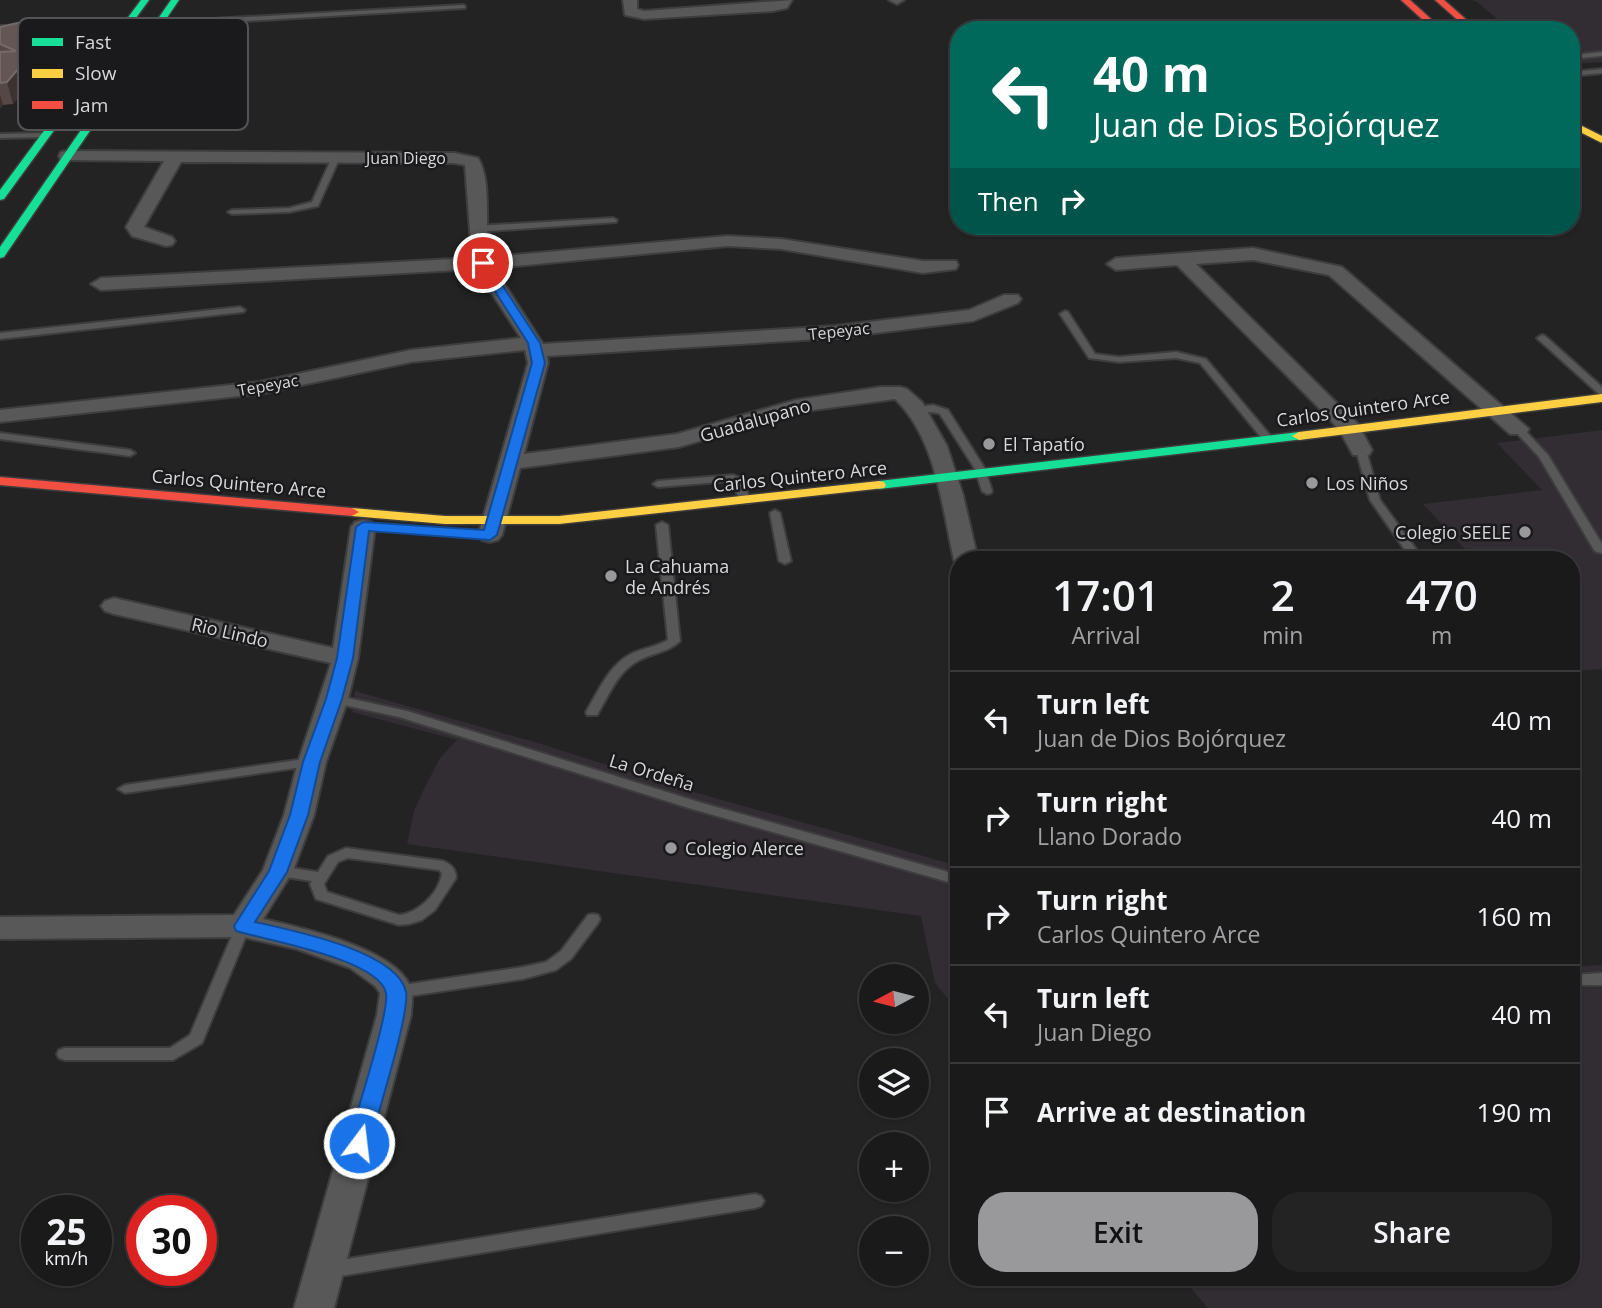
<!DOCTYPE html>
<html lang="en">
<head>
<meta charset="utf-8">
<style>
  :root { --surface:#1b1a1b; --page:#242324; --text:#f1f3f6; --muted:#a0a1a3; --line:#39383a; --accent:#99989a }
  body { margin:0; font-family:"Open Sans",sans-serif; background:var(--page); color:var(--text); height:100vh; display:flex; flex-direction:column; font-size:26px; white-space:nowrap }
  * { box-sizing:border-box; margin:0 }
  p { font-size:23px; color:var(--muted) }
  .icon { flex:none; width:38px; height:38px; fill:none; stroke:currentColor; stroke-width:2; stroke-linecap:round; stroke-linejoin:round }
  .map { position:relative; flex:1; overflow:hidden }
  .side { position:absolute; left:950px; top:551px; width:630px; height:735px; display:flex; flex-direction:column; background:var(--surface); border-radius:28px; box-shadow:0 2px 5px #0004,0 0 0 2px var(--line) }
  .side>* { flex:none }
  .hud { position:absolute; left:950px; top:21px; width:630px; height:214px; border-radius:28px; box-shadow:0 2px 5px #0004,0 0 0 2px var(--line); background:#00695c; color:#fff; overflow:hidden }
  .needle { width:46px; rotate:263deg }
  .controls { position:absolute; left:859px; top:964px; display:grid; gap:14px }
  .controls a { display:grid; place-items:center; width:70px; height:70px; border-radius:50%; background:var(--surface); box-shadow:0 2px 5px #0004,0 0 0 2px var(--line); font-size:35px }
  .speed { position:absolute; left:21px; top:1195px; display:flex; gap:14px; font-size:35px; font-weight:700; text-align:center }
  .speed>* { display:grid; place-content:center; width:91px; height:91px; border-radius:50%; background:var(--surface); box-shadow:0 2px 5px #0004,0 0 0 2px var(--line); line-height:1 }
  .speed small { font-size:18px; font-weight:400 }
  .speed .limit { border:10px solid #d22; background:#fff; color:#111 }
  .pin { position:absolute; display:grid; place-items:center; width:60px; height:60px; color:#fff; margin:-30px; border:4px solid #fff; border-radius:50%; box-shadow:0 2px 7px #0007 }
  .me { position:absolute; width:77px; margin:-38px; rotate:15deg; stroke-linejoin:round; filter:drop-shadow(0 0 5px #0008) }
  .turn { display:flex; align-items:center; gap:24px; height:147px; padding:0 28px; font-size:32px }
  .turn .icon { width:91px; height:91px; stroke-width:2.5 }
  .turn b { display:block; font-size:49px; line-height:60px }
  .then { display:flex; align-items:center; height:66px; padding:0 28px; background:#0003; gap:14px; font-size:26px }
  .eta { display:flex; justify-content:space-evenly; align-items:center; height:119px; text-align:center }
  .eta b { font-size:42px; font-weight:600; line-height:49px }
  .primary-button { display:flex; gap:14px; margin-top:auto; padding:14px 28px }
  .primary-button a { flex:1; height:80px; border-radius:28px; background:var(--accent); color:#111; font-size:28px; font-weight:600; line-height:80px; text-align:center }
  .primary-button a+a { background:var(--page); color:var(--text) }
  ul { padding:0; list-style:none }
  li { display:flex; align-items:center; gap:21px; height:98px; padding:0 28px; border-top:2px solid var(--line) }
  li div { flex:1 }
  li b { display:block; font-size:26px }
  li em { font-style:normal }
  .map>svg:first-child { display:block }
  .built { fill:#312d33 }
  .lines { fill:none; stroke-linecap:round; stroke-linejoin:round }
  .lane-casing { stroke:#3e3d3e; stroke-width:4 }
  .street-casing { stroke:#3e3d3e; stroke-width:4 }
  .fast-casing { stroke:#3e3d3e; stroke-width:3 }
  .slow-casing { stroke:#3e3d3e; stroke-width:3 }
  .jam-casing { stroke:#3e3d3e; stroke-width:3 }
  .lane { fill:#595859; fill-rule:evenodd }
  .street { fill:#595859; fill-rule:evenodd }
  .fast { fill:#16e098; fill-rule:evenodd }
  .slow { fill:#ffcf43; fill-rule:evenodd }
  .jam { fill:#f24e42; fill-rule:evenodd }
  .wall { fill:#554745 }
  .shaded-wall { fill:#3b3231 }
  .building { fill:#635655; stroke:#756a6a; stroke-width:2 }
  .route { fill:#1a73e8; stroke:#114b97; stroke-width:2 }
  .poi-dot { fill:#99989a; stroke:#1a191b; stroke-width:2.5 }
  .labels { text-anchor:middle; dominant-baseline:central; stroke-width:5; stroke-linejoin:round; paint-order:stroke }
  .far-street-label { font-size:16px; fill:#d8d7d9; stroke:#1a191b }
  .street-label { font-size:18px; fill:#d8d7d9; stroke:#1a191b }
  .poi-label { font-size:18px; fill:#d8d7d9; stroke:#1a191b; text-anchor:start }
  .key { fill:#1a191b; stroke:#535254; stroke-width:2 }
  .key-label { font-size:19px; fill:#d8d7d9 }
</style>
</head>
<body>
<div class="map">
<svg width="1602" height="1308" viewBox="0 0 1602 1308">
  <rect width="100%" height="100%" fill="#242324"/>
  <g class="built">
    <path d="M1470,0H1602V62L1572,64V30H1510L1476,1Z"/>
    <path d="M1602,430V669L1576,671L1572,666V560H1475L1423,504L1542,490L1497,443Z"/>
    <path d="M355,691L541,744L679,788L959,866V1012L935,983L921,916L407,844L414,811L424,789L440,758L457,740L352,712Z"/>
    <path d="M1602,965V1308H1208L1182,1278H1572V967Z"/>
  </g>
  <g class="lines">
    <defs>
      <g id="lane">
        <path d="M463,5L465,6V8L159,26L156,24L159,22Z"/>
        <path d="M1602,52V56L1572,59V55Z"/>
        <path d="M1602,69V73L1572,76V72Z"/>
        <path d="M48,133L49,135L45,137L0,138V134Z"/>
        <path d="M333,155L340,157L318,206L289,212L232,214L228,212L232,210L289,208L312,202Z"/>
        <path d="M613,218L617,220L616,222L476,232L472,229L476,226Z"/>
        <path d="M240,307L245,310L243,312L0,339V333Z"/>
        <path d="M1065,311L1068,312L1095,354L1119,357L1176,352L1206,359L1274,440L1273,442H1265L1200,363L1176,358L1119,362L1089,358L1060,314Z"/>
        <path d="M1542,335L1545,336L1602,387V395L1599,394L1539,340L1537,338Z"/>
        <path d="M933,405L948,410L985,469L992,491L991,493L987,494L982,491L975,469L940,414C930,410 918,415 911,410L916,407Z"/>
        <path d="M1518,426L1522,427L1548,455L1602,544V553L1596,552L1594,550L1539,457L1513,429Z"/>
        <path d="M0,433L130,450L135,453L130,456L0,439Z"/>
        <path d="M1361,447L1366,450L1380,500L1424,560H1412L1370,500L1356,450Z"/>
        <path d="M733,475L741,478L751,501L750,503H742L731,481L658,487L653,484L658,481Z"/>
        <path d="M775,510L780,513L791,561L785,564L779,561L770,513Z"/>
        <path d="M662,522L668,525L680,641C668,653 650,653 636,662C617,673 608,697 597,715H587L586,712C598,692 609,665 631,654C643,648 656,647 668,640L656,525Z"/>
        <path d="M334,695L407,711L702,803L959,875V885L692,809L399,717L330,702L328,699Z"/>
        <path d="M311,758L318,762L316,765L125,793L118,789L125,785Z"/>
        <path d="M346,848L443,861C451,864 456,869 456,878L435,910L422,920L409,924L399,925L316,899L310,884L312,881L278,876L273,874L271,871L273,868L278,866L318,872L328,856ZM348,858L439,870L442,873C439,893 419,913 399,915L327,892L324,884L338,862Z"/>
        <path d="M593,914L598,915L600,919L598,923L571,959L556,970L523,979L396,998L391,996L388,992L391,988L396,986L523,967L546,962L561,951L588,915Z"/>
        <path d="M243,921L248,922L250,926L202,1043L173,1060H65L59,1058L57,1054L59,1050L65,1048H170L190,1035L236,926L238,922Z"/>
        <path d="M1602,973V985H1572V975Z"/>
        <path d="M755,1194L761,1196L764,1201L761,1206L755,1208L328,1278L322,1275L319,1270L322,1265L328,1262Z"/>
      </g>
      <g id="street">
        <path d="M623,0H637V9L644,11L792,0L787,8L773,11L644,19L625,15Z"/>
        <path d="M889,0H904L897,4Z"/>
        <path d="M124,23L131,27L129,30L0,34V26Z"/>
        <path d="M67,151L454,153L478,158C493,183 483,227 490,257L728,236L781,239L923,261H956L958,265L956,269L923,273L781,249L728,246L494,268L543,344L835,326L969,310L1004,295H1018L1021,299L1018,303L973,321L835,338L547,356L548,363L524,454L677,434L796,400L881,387H900L907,389L922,402L947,446L963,495L978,560H959V566L954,560C942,507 936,438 895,399L798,412L679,447L520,468L502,535L498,540L490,542L482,540L478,535L528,363L525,350L411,362L259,394L0,422V410L259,382L411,350L521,338L476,269L101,290L91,284L101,278L472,258L465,165L454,163L181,162L144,227L172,237L175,241L172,245L166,246L132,236L126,227L164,161L61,160L59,156L61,152Z"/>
        <path d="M1253,248L1342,267L1529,429L1526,434H1510L1329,275L1253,260L1196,264L1358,424L1372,450L1369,455H1353L1340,431L1326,415L1177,265L1116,270L1107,264L1116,258Z"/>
        <path d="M363,520L371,522L375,527L358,658L348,699L326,762L314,815L293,871L263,919C299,927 406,950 412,993C413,1000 411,1008 411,1015L334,1308H294L377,1015L380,993L375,986L350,968L297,949L243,937L0,939V917L234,915L263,870L284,815L298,762L331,663L114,614L105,611L101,606L105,601L114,598L333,648L351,527L355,522Z"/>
      </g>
      <g id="fast">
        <path d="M141,0H149L4,199L0,200V190Z"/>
        <path d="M171,0H179L4,257L0,258V247Z"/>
        <path d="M1299,432L1306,436L1304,439L879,489L872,485L879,481Z"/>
      </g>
      <g id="slow">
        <path d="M1572,121L1602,136V143L1572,128Z"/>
        <path d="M1602,394V402L1299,440L1292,436L1299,432Z"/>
        <path d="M879,481L884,482L886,485L884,488L559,524H445L352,516L345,512L352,508L445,516H559Z"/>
      </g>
      <g id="jam">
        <path d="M1401,0H1410L1443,30H1434Z"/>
        <path d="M1435,0H1444L1478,30H1469Z"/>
        <path d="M0,477L352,508L359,512L352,516L0,485Z"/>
      </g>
    </defs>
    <use href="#lane" class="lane-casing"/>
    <use href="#street" class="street-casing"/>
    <use href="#fast" class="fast-casing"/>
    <use href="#slow" class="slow-casing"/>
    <use href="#jam" class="jam-casing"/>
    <use href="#lane" class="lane"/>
    <use href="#street" class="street"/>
    <use href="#fast" class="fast"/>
    <use href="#slow" class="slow"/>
    <use href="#jam" class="jam"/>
  </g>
  <path class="wall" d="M0,27L49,33L54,54L13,104L3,105L0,108Z"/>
  <g class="shaded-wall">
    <path d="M49,33L54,54L13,104L7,82Z"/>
    <path d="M0,95L3,105L0,108Z"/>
  </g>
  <path class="building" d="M22,22L49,33L7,82L0,83V52L16,51L0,44V27Z"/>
  <path class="route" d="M483,259L488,263L540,343L545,363L497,535L490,540L369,531L353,658L342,699L320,762L308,815L287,872L255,922C290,930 398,951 406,992C410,1013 377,1116 370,1143L367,1149L359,1152L351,1149L348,1143C355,1118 390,1011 386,993C379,959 266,940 236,931L234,926L269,871L290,815L303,762L326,699L337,658L356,527L363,522L484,530L532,363L528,343L477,263Z"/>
  <g class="poi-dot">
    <circle cx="989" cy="444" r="7"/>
    <circle cx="1312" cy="483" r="7"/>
    <circle cx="1525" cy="532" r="7"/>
    <circle cx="611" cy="576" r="7"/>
    <circle cx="671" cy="848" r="7"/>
  </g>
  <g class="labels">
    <g class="far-street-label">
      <text x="406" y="158">Juan Diego</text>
      <text transform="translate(839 331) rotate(-6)">Tepeyac</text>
      <text transform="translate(268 385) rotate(-10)">Tepeyac</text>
    </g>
    <g class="street-label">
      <text transform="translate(1363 408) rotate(-8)">Carlos Quintero Arce</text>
      <text transform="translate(755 420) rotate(-16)">Guadalupano</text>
      <text transform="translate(800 476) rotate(-6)">Carlos Quintero Arce</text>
      <text transform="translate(239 483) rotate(5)">Carlos Quintero Arce</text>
      <text transform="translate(230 632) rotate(13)">Rio Lindo</text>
      <text transform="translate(652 772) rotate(17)">La Ordeña</text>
    </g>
    <g class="poi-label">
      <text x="1003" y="444">El Tapatío</text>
      <text x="1326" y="483">Los Niños</text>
      <text x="1511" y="532" text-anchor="end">Colegio SEELE</text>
      <text x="625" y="566">La Cahuama<tspan x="625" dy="21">de Andrés</tspan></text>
      <text x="685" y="848">Colegio Alerce</text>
    </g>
  </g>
  <rect x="18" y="18" width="230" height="112" rx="10" class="key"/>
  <rect x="32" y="38" width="31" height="8" fill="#16e098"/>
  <rect x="32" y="69" width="31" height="9" fill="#ffcf43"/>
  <rect x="32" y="101" width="31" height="8" fill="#f24e42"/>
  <g class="key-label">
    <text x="75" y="49">Fast</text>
    <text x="75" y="80">Slow</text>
    <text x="75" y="112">Jam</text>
  </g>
</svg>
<div class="controls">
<a><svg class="needle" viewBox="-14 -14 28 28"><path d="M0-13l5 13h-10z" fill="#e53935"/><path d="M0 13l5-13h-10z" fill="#a0a1a3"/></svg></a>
<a><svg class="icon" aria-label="layers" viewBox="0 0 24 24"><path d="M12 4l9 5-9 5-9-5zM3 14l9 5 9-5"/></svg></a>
<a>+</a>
<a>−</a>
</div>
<div class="speed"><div>25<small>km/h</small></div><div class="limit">30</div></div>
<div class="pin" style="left:483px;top:263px;background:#d93025"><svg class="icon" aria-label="arrive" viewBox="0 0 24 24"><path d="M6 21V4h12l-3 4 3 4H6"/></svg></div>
<svg class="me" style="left:359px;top:1143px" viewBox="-20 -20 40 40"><circle r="17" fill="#1a73e8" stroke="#fff" stroke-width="3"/><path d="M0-11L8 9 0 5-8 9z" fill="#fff"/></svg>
<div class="hud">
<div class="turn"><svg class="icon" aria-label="left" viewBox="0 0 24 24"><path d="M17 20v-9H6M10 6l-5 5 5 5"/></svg><div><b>40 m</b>Juan de Dios Bojórquez</div></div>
<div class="then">Then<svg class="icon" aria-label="right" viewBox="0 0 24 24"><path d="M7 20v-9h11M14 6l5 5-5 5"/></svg></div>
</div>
<section class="side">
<div class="eta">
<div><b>17:01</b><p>Arrival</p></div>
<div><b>2</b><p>min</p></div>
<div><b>470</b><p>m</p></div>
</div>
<ul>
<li><svg class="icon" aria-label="left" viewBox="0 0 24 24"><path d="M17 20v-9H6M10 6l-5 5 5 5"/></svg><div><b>Turn left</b><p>Juan de Dios Bojórquez</p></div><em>40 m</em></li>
<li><svg class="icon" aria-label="right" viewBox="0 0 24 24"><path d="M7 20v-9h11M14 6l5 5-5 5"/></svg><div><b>Turn right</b><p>Llano Dorado</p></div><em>40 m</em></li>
<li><svg class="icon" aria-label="right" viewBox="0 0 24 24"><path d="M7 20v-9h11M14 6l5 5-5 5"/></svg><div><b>Turn right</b><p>Carlos Quintero Arce</p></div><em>160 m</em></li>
<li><svg class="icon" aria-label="left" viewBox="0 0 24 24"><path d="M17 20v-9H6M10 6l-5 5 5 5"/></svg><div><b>Turn left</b><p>Juan Diego</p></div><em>40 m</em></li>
<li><svg class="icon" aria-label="arrive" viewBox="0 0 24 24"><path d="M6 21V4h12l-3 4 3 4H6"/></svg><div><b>Arrive at destination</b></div><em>190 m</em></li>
</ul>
<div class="primary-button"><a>Exit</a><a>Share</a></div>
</section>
</div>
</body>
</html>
